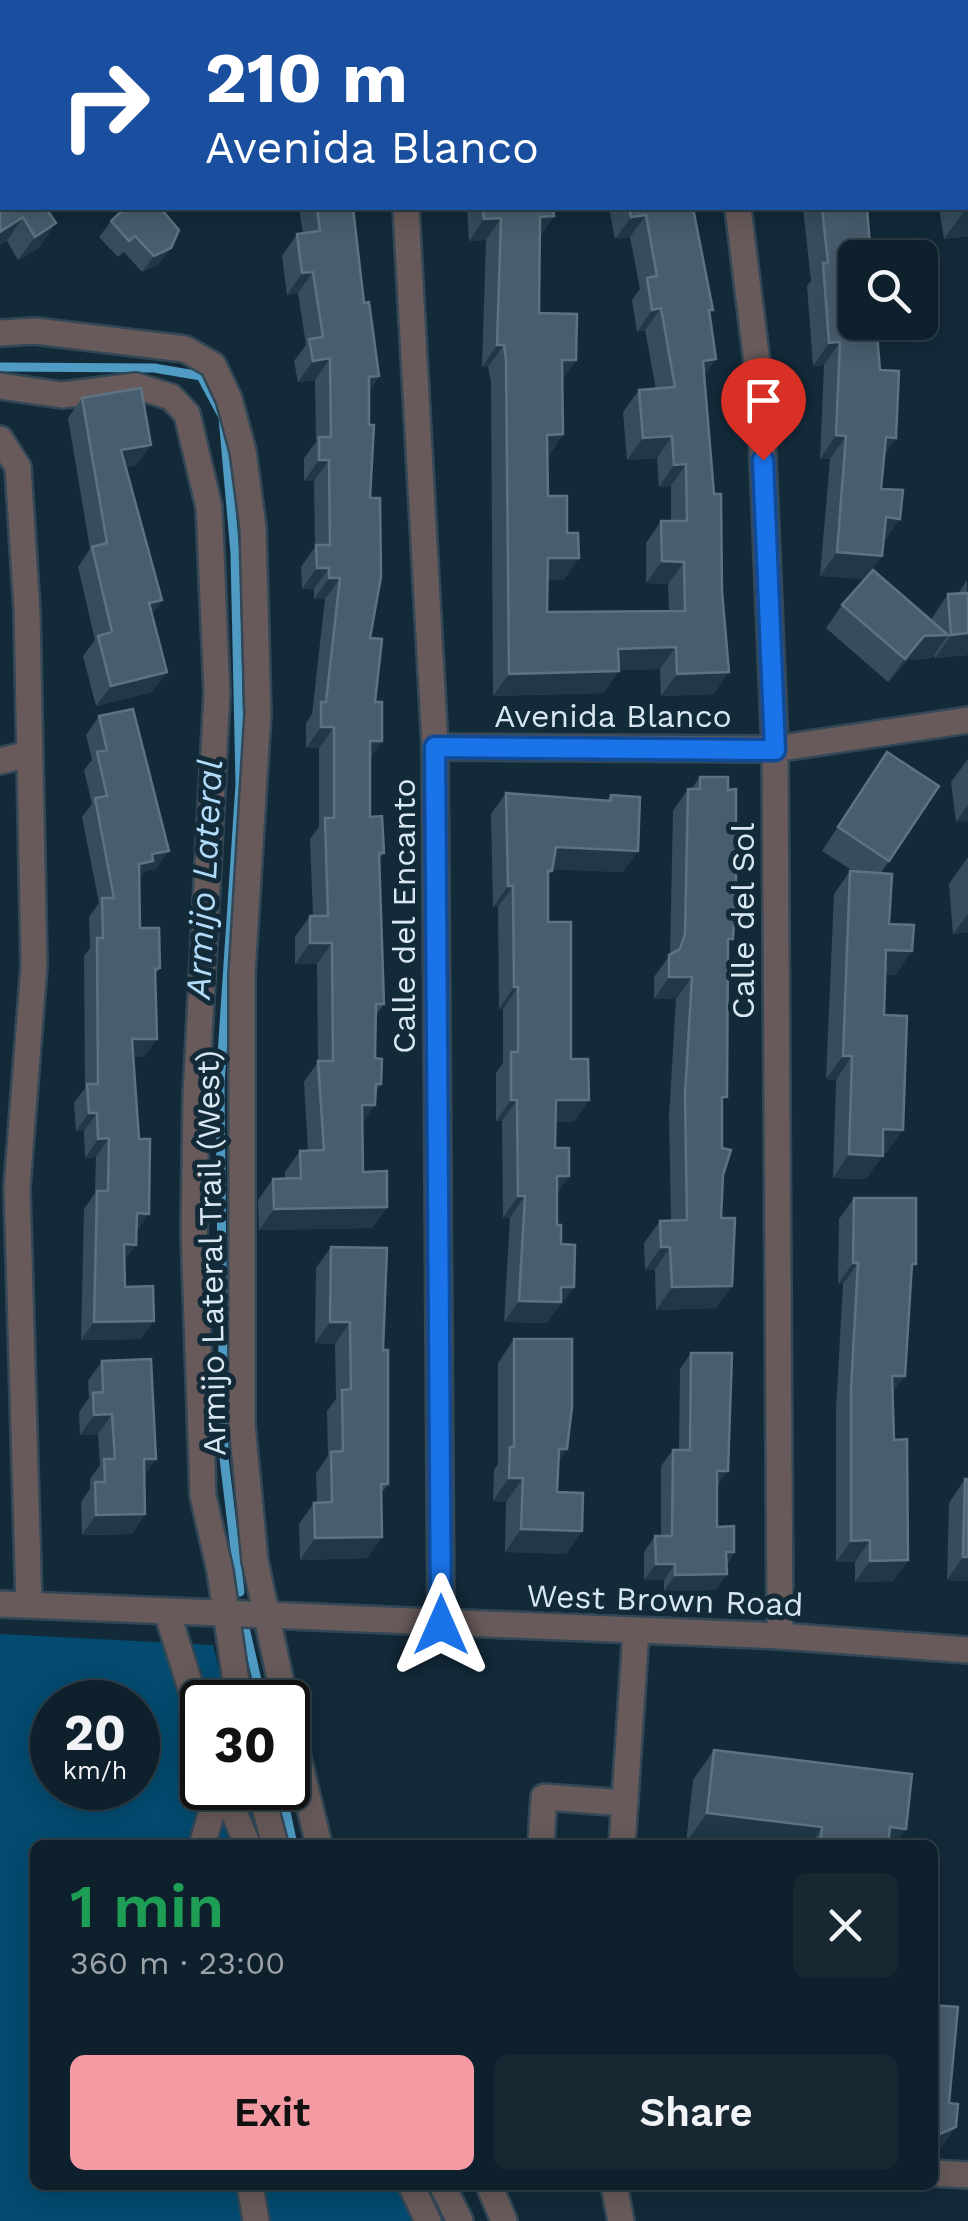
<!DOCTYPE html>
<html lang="en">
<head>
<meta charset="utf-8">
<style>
  :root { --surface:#0e202b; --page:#172833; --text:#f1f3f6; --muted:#9ba3a9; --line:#2e3e47; --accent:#f49aa3 }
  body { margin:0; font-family:"Work Sans",sans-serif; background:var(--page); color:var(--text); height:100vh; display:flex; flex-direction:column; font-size:38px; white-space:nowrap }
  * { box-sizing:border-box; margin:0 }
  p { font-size:32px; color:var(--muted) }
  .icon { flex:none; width:55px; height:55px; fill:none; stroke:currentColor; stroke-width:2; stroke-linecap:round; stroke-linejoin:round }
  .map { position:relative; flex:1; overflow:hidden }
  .details { position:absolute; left:30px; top:1840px; width:908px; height:350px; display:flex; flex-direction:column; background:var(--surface); border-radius:15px; box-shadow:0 5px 25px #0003,0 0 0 2px var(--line) }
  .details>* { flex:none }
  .hud { position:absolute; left:0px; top:0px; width:970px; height:210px; box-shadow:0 5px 25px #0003,0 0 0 2px var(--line); background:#1a4fa0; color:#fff; overflow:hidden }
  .fabs { position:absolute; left:838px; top:240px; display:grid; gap:20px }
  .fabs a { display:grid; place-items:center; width:100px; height:100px; border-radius:15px; background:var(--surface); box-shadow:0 5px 25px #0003,0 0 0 2px var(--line); font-size:50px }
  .speed { position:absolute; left:30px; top:1680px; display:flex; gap:20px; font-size:50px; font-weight:700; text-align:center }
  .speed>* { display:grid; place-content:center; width:130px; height:130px; border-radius:50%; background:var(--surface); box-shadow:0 5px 25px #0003,0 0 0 2px var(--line); line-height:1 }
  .speed small { font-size:25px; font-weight:400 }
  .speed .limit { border:5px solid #111; border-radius:15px; background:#fff; color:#111 }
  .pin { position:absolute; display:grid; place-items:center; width:85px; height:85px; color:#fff; margin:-102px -42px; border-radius:50% 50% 50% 0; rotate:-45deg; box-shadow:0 0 10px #0007 }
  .pin .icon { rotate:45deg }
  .me { position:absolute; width:110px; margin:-55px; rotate:0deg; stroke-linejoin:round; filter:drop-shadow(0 0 8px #0008) }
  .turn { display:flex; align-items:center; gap:35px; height:210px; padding:0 40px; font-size:45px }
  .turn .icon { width:130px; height:130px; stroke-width:2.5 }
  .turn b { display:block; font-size:70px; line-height:85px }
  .round { display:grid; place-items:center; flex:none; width:105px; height:105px; border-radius:15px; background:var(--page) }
  .overview { display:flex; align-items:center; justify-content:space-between; height:170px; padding:0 40px }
  h1 { font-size:60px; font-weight:600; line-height:75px; color:#1e9e55 }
  .cta { display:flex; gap:20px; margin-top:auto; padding:20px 40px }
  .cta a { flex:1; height:115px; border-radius:15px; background:var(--accent); color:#111; font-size:40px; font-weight:600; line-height:115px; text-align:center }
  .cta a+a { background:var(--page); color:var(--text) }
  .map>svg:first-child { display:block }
  .green { fill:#034b70; fill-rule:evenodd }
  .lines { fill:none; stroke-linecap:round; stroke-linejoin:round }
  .stream { stroke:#4f9bc4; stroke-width:9 }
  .minor-casing { stroke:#334856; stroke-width:30 }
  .minor { stroke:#685a5b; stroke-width:25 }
  .wall { fill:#364d5d }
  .shaded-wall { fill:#213848 }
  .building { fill:#485d6d; stroke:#5e7382; stroke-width:2.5 }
  .route-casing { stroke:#114b97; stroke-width:25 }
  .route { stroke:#1a73e8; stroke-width:18 }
  .labels { text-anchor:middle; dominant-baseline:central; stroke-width:10; stroke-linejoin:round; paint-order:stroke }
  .street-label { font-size:32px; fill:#d9e7f1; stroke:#132a39 }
  .water-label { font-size:35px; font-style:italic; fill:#b1dbf8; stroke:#132a39 }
</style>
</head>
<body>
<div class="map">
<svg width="968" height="2221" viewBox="0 0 968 2221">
  <rect width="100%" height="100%" fill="#132a39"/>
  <path class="green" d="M0,1634L213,1645L227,1702H202V1788H249L264,1845H35V2185H429L447,2221H0ZM52,1702H138V1788H52Z"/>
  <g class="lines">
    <g class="stream">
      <path d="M0,367L154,368L201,376L223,417L235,553L240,784L220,1085L224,1458L240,1592"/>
      <path d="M246,1632L262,1702"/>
      <path d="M281,1788L293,1845"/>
    </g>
    <defs>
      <g id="minor">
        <path d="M711,0V2"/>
        <path d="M97,2V0"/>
        <path d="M423,2V0"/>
        <path d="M406,208L435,747L441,1625"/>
        <path d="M738,208L760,388L775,749L780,1636"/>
        <path d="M0,333L35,331L185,349L213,365L229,399L243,451L253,527L258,714L242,975V1424L255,1561L285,1702"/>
        <path d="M0,386L62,395L136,386L171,397L187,414L209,507L217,693L196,1095L194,1232L203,1496L220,1571L239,1702"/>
        <path d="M0,439L18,467L27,611L34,965L17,1188L29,1605"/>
        <path d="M435,747L775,749L968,720"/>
        <path d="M0,761L29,754"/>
        <path d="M0,1604L780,1636L968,1650"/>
        <path d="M167,1612L202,1724"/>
        <path d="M288,1717L319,1845"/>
        <path d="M223,1788L248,1845"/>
        <path d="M260,1788L275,1845"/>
        <path d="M202,1845L219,1788"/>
        <path d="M541,1845L544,1797L625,1803"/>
        <path d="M622,1845L636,1631"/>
        <path d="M932,2173L968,2175"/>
        <path d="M250,2185L256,2221"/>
        <path d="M411,2185L428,2221"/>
        <path d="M442,2185L460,2221"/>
        <path d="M489,2185L504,2221"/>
        <path d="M614,2185L621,2221"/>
      </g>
    </defs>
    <use href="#minor" class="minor-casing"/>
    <use href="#minor" class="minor"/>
  </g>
  <g class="wall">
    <rect x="485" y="0" width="58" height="2"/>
    <rect x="596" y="0" width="67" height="2"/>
    <path d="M766,0H850L848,2H766Z"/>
    <path d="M968,68V236L944,239L939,208H968Z"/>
    <path d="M2,208H46L40,247L18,260L7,241Z"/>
    <path d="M123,208H168L164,212L159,264L142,272L124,252L118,257L99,237L111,221L124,209Z"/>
    <path d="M299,208H353L364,303L379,376L369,391L370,638L375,702L382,741L370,758V817L384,853L379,860L384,1004L376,1015L375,1058L381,1084L376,1092L362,1124L363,1172L387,1207L372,1228L259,1230L258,1200L273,1179H285V1172L300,1151H308L304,1082L318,1062L317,964H295V937L310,916H313L310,839L319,827V748H306V723L312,714L325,599H314V589H302L301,567L315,547L314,481H304V458L316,442L315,380L298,382L294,361L306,345L298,293L287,295L282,256L297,234H303Z"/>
    <path d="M467,208H553L554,216L540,236L539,313L576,360L562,380L563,434L548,456V496L579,558L563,580H548L547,612L669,611L668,584L646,583V543L661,521H671V486L659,487L657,458L627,460L623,412L639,390L656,389L645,330L637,332L632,300L640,289L630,237L615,239L609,208H693L710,315L704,376L714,694L661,696L660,669L619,670L604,693L493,696L491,382L488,367H482L486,240L469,241Z"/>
    <path d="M803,208H873L868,209L880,370L896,438L884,455L881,489L884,542L872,571L932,621V618L948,594H958L967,580L968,655L935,658L934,655L932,658L908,660L888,682L826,628L842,605L865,579L820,576L830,459H820L824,365L813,366L807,286L811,281Z"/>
    <path d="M82,398L137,465L126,467L162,600L152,614V692L96,706L83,656L95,640L78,567L90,549L68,418Z"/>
    <path d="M99,716L156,869L145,871L139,879L140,928L160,968L155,975L144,1057H133L136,1232L124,1261L125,1287L141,1339L81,1340L84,1209L95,1193L96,1157L85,1158L84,1131H76L74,1103L85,1088L84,956L90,948L89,917L99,903L82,817L92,804L84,770L92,760L86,735Z"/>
    <path d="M887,752L939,786L881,873L896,975L885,974L884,1015L886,1153H883L866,1179L833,1178L836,1080L826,1079L834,894L850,871H853L822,851Z"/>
    <path d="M968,759V821L956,822L951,782Z"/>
    <path d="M700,777L728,945L722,1104L723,1175L716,1308L656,1310L655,1270H645L644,1243L660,1221L671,1220L669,1116L676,999H654V977L670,955L673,811L688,789H691Z"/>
    <path d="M506,793L607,800L611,795L623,872L552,869L548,877V922L571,1059L574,1122H556L555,1148L569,1176L557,1193V1225L574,1287L546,1323L504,1322L510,1218H503L502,1121H496V1073L503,1063V1009H499L498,907H493L491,814Z"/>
    <path d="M968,857V932L953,934L949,884Z"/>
    <path d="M854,1198L911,1270L893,1394L894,1440L908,1560L893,1581L855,1582V1562H836V1409L843,1284H838L839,1219Z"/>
    <path d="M331,1247L383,1350L388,1484L381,1494L382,1537L367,1558L300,1560L299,1524L314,1503H317L316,1473L328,1456L327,1411L336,1399L335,1344L315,1343L316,1268Z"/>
    <path d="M514,1339L567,1449L558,1462L557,1492L582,1531L566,1554L505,1552L506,1502L493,1501L494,1470L498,1464V1363Z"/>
    <path d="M691,1353L717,1487V1527L734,1552L727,1564V1574L715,1590L664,1591V1580H644V1552L655,1536H661V1466L673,1450H679L680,1369Z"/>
    <path d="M102,1361L145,1475V1514L132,1534L82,1535L81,1502L90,1489V1479L100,1465L98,1434L80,1435L79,1412L89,1398L88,1381Z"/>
    <path d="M965,1479L968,1581L947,1580L949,1503Z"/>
    <path d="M714,1750L895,1845H703L686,1843L693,1780Z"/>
  </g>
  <g class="shaded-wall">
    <path d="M0,89H2V115L0,114Z"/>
    <path d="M968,209V236L944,239L965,210Z"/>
    <path d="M646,215L630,237L615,239L631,217Z"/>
    <path d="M554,216L538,238L540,217Z"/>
    <path d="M23,217L7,241L0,245V232Z"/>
    <path d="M501,218L486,240L469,241L484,219Z"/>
    <path d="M56,223L40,247L18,260L35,237Z"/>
    <path d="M171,248L159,264L142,272L154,256Z"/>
    <path d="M313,272L298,293L287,295L302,273Z"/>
    <path d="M661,308L645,330L637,332L652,310Z"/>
    <path d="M840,342L824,365L813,366L829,343Z"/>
    <path d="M497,345H504L488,367H482Z"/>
    <path d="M330,358L315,380L298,382L313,361Z"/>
    <path d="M716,359L701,381L703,361Z"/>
    <path d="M562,360H576L561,382Z"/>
    <path d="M379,376L364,397L369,377Z"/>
    <path d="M563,434L547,456V435Z"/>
    <path d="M836,435L846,436L830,459H820Z"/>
    <path d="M672,436L657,458L627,460L643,438Z"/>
    <path d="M886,437L896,438L880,461Z"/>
    <path d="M151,445L137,465L107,470L121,450Z"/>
    <path d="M319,460H329L314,481H304Z"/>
    <path d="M686,464L671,486L659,487L674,465Z"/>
    <path d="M886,517L900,519L884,542Z"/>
    <path d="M837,552L882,556L866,579L820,576Z"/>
    <path d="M548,558H579L563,580H533Z"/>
    <path d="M662,561L684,562L668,584L646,583Z"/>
    <path d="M317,568H329L314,589H302Z"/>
    <path d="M329,578H340L325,599H314Z"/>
    <path d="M162,600L147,621L149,603Z"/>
    <path d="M968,633V655L935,658L951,635Z"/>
    <path d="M948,635L932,658L908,660L888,682L905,659L924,636Z"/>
    <path d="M676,647L660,669L603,671L618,649Z"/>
    <path d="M619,671L604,693L493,696L509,674Z"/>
    <path d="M167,672L152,692L96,706L111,686Z"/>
    <path d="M729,672L714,694L661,696L677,674Z"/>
    <path d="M321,727H334L319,748H306Z"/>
    <path d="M370,741H382L367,762Z"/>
    <path d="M968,805V821L956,822Z"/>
    <path d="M556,847L638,851L623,872L541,869Z"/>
    <path d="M169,851L156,869L145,871L140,879L126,882L139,864L152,854Z"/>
    <path d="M508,886H513L498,907H493Z"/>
    <path d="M968,914V932L953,934Z"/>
    <path d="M310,943H332L317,964H295Z"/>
    <path d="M886,950L912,951L896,975L870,973Z"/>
    <path d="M669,977H692L676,999H654Z"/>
    <path d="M514,987H518L503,1009H499Z"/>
    <path d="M132,1039H157L144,1057H119Z"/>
    <path d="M843,1056H852L836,1080L826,1079Z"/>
    <path d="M376,1084H381L367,1105H375L360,1127L347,1126Z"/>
    <path d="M511,1100H517L502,1121H496Z"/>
    <path d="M556,1100H589L574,1122H541Z"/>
    <path d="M89,1113H97L84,1131H76Z"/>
    <path d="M883,1129L903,1130L886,1153L867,1152Z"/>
    <path d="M109,1138L96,1157L85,1158L98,1139Z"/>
    <path d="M849,1154L883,1156L866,1179L833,1178Z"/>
    <path d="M557,1176H569L554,1197Z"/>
    <path d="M518,1196H525L510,1218H503Z"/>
    <path d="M387,1207L372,1228L259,1230L274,1209Z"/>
    <path d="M137,1213L149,1214L136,1232Z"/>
    <path d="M124,1244L136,1245L123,1263Z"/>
    <path d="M661,1247H670L655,1270H645Z"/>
    <path d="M853,1263H858L843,1284H838Z"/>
    <path d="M732,1286L716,1308L656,1310L672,1287Z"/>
    <path d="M561,1287H574L546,1323L504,1322L519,1301Z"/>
    <path d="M154,1321L141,1339L81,1340L94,1322Z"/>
    <path d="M330,1322H350L335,1344L315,1343Z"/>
    <path d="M892,1376H905L890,1397Z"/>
    <path d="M112,1414L98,1434L80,1435L94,1415Z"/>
    <path d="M559,1449H567L551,1472Z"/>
    <path d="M144,1459H156L142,1479Z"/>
    <path d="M717,1471H728L717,1487Z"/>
    <path d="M509,1478H523L506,1502L493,1501Z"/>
    <path d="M145,1514L132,1534L82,1535L96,1515Z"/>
    <path d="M521,1529L582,1531L566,1554L505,1552Z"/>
    <path d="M382,1537L367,1558L300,1560L315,1538Z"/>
    <path d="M870,1540L855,1562H836L851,1541Z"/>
    <path d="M726,1552H734L723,1568Z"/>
    <path d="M963,1557H968V1581L947,1580Z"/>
    <path d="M908,1560L893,1581L855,1582L870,1561Z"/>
    <path d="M656,1564H675L664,1580H644Z"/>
    <path d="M727,1574L715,1590L664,1591L675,1575Z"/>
    <path d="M707,1813L822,1827L810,1845H703L686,1843Z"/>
    <path d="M890,1827L906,1829L895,1845H878Z"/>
    <path d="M956,2127L935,2157L932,2158V2133Z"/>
  </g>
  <g class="building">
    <path d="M0,0H35V2H2V89H0Z"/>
    <rect x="155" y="0" width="54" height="2"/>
    <rect x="320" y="0" width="50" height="2"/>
    <rect x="501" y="0" width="42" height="2"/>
    <rect x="614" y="0" width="49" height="2"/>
    <rect x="786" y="0" width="60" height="2"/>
    <path d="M0,167L2,171V208H46L56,223L35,237L23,217L0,232Z"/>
    <path d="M125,208H165L162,210L179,230L171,248L154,256L135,236L129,241L111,221Z"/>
    <path d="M317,208H353L364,303L369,302L379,376L369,377V425H374L370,498H380L381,577L370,638L382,639L375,702H382V741H370V817L382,816L384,853H379L384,1004H376L375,1058L382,1059L381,1084H376L375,1105H362L363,1172L387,1171V1207L274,1209L273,1179L301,1178L300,1151L324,1150L318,1061H333L332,943H310V916H328L325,818H334V727H321V702H326L340,578H329V568H317L316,545H330L329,460H319V437H331L330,358L313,361L309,339L323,337L313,272L302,273L297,234L320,231Z"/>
    <path d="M483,208H553L554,216L540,217L539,313L577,314L576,360H562L563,434L547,435L548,496H567V533H578L579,558H548L547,612L685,611L684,562L662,561L661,521H687L686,464L674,465L672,436L643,438L639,390L675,387L661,308L652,310L647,278L657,276L646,215L631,217L629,208H693L713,310H709L716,359L703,361L714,494H721L722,591L729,672L677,674L676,647L618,649L619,671L509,674L506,360L504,345H497L501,218L484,219Z"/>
    <path d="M822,208H867L871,258H855V322H876L880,370L899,371L896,438L886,437L881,489L903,490L900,519L886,517L882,556L837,552L846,436L836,435L840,342L829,343L823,263H828Z"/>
    <path d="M141,388L151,445L121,450L162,600L149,603L167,672L111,686L98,636L112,632L92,547L107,543L82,398Z"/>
    <path d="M873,570L948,635L924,636L905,659L842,605Z"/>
    <path d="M968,593V633L951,635L948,594Z"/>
    <path d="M133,709L169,851L152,854L153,861L139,864L140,928H159L160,968L155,969L157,1039H132L139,1139H150L149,1214L137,1213L136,1245L124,1244L125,1287L153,1286L154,1321L94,1322L97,1191H108L109,1138L98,1139L97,1113H89L87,1084H98L97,938H103L102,898H114L95,798L107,796L97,752L107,750L99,716Z"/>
    <path d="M887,752L939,786L889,861L838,827Z"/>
    <path d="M700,777H728V790L736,789V885L733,939H728L727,1097H722V1148L731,1150L723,1175L721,1218H735L732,1286L672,1287L670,1247H661L660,1221L687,1220L685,1094L692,977H669V955L680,949L685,934L688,789H700Z"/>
    <path d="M506,793L611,801V795L640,797L638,851L556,847L552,871H548V922H571V1059H588L589,1100H556L555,1148H569V1176H557V1225H561V1244L575,1245L574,1287H561V1302L519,1301L525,1196H518L517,1100H511V1052H518V987H514L513,886H508Z"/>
    <path d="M850,871L892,874L889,924L914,925L912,951L886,950L884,1015L907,1016L903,1130L883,1129V1156L849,1154L852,1056H843Z"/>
    <path d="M854,1198H916V1264H912L905,1376H892L894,1440L907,1439L908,1560L870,1561V1540L851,1541V1388L858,1263H853Z"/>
    <path d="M331,1247L387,1248L383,1350H388V1484H381L382,1537L315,1538L314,1503L332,1502L331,1452L343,1451L342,1390L351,1389L350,1322H330Z"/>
    <path d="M514,1339H572V1407L567,1449H559L557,1492L583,1493L582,1531L521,1529L523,1478H509L510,1447H514Z"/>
    <path d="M691,1353H732L728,1471H717V1527L734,1526V1552H726L727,1574L675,1575V1564H656L655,1536H672L673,1450H690Z"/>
    <path d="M151,1359L156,1459H144L145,1514L96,1515L95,1482H105L104,1459H115L112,1414L94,1415L93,1393L103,1392L102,1361Z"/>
    <path d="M965,1479H968V1557H963Z"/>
    <path d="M714,1750L912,1774L906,1829L890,1827L888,1845H820L822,1827L707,1813Z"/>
    <path d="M932,2005L958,2007L949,2103L958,2104L956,2127L940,2134L932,2133Z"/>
  </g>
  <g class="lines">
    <defs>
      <path id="route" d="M441,1625L435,747L775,750L763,460"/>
    </defs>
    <use href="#route" class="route-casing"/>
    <use href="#route" class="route"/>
  </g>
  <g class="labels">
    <g class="street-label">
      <text x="613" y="716">Avenida Blanco</text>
      <text transform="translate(404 916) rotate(-90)">Calle del Encanto</text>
      <text transform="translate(743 921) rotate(-90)">Calle del Sol</text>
      <text transform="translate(211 1253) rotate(-91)">Armijo Lateral Trail (West)</text>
      <text transform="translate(665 1600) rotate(2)">West Brown Road</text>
    </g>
    <g class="water-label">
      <text transform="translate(204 879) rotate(-87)">Armijo Lateral</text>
    </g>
  </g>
</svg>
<div class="fabs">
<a><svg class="icon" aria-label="search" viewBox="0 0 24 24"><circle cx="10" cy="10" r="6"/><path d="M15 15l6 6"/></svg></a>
</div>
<div class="speed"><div>20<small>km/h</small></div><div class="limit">30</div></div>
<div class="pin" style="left:763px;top:460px;background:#d93025"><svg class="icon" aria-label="arrive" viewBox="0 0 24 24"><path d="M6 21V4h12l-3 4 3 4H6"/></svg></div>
<svg class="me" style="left:441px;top:1625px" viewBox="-20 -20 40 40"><path d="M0-17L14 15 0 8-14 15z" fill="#1a73e8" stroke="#fff" stroke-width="4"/></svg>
<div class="hud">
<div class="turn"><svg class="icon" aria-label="right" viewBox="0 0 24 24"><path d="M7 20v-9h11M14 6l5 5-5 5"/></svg><div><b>210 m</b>Avenida Blanco</div></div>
</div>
<section class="details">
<div class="overview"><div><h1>1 min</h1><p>360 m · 23:00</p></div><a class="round"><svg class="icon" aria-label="close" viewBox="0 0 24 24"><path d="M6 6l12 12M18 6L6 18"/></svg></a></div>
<div class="cta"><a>Exit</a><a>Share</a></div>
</section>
</div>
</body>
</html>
